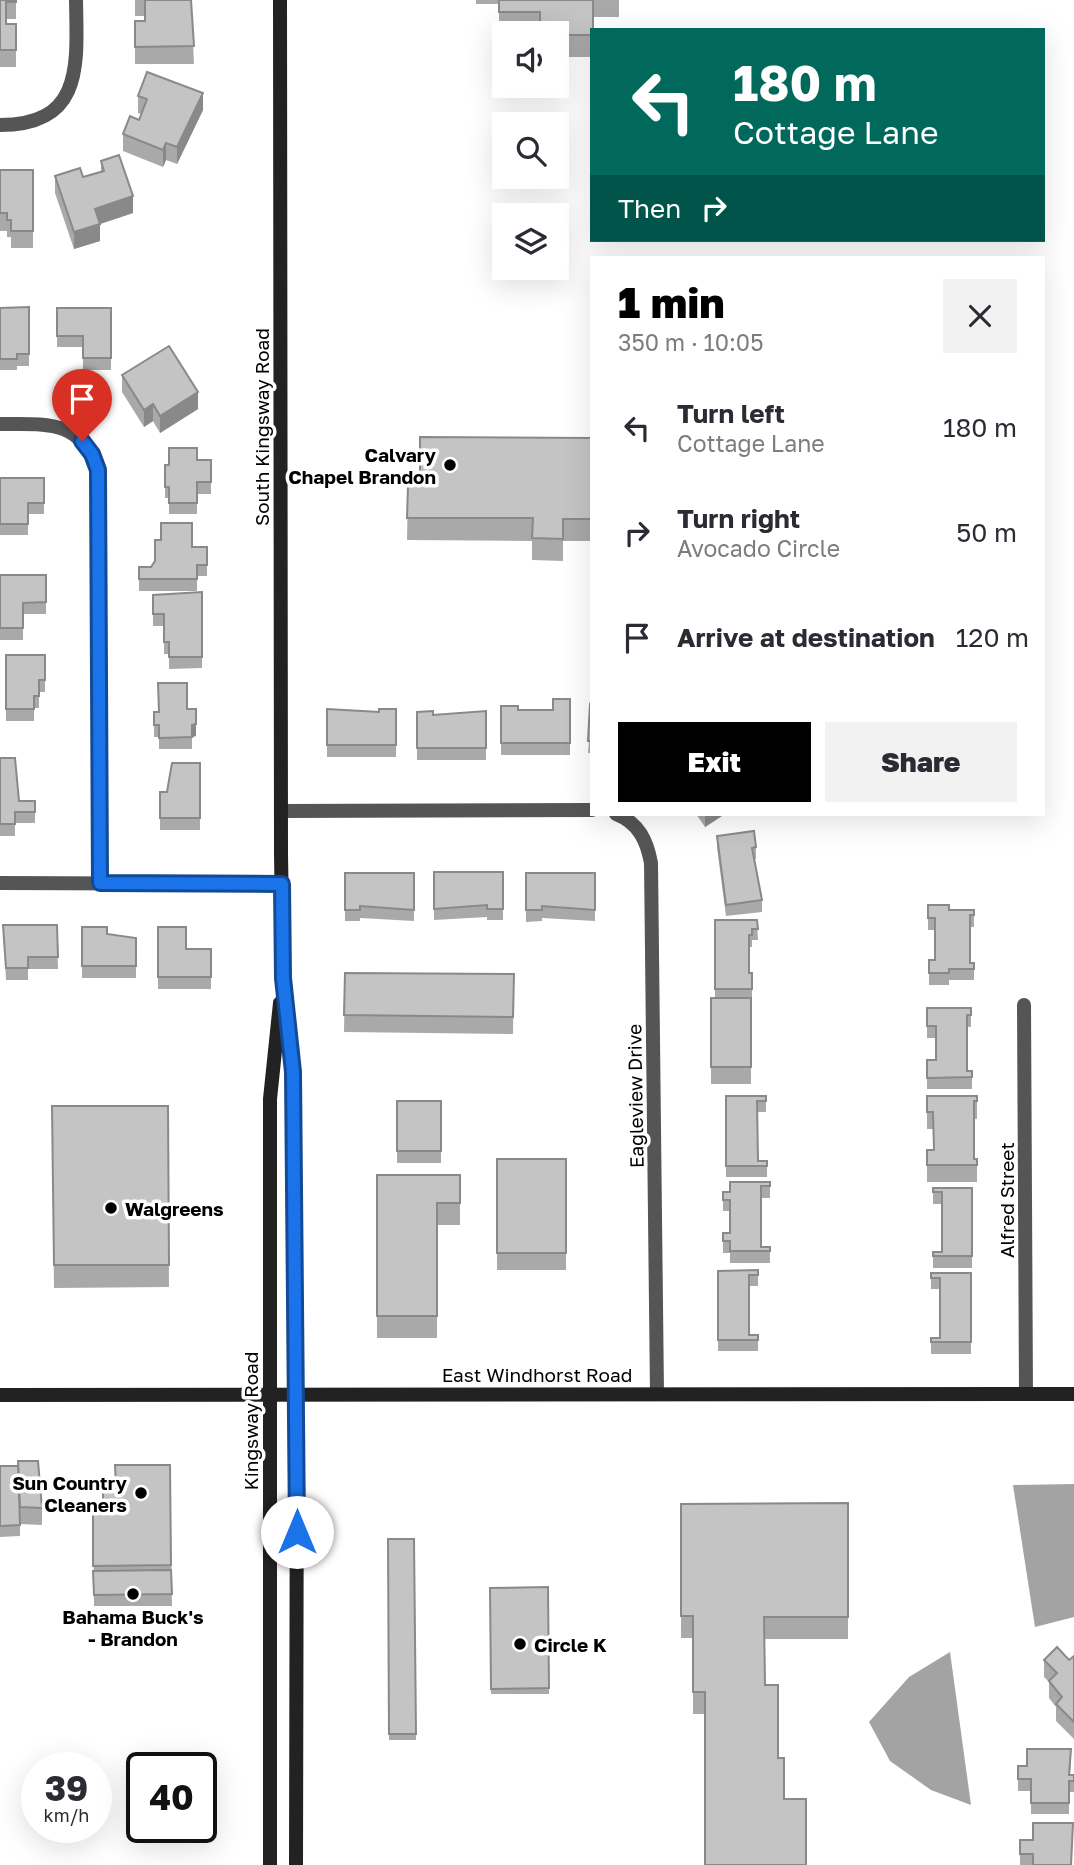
<!DOCTYPE html>
<html lang="en">
<head>
<meta charset="utf-8">
<style>
  :root { --surface:#fff; --page:#f2f2f3; --text:#2b2b33; --muted:#7c7c81; --accent:#000 }
  body { margin:0; font-family:"Golos Text",sans-serif; background:var(--page); color:var(--text); height:100vh; display:flex; flex-direction:column; font-size:26px; white-space:nowrap }
  * { box-sizing:border-box; margin:0 }
  p { font-size:23px; color:var(--muted) }
  .icon { flex:none; width:38px; height:38px; fill:none; stroke:currentColor; stroke-width:2; stroke-linecap:round; stroke-linejoin:round }
  .map { position:relative; flex:1; overflow:hidden }
  .drawer { position:absolute; left:590px; top:256px; width:455px; height:560px; display:flex; flex-direction:column; background:var(--surface); border-radius:0px; box-shadow:0 7px 28px #0002 }
  .drawer>* { flex:none }
  .hud { position:absolute; left:590px; top:28px; width:455px; height:214px; border-radius:0px; box-shadow:0 7px 28px #0002; background:#00695c; color:#fff; overflow:hidden }
  .controls { position:absolute; left:492px; top:21px; display:grid; gap:14px }
  .controls a { display:grid; place-items:center; width:77px; height:77px; border-radius:0px; background:var(--surface); box-shadow:0 7px 28px #0002; font-size:35px }
  .speed { position:absolute; left:21px; top:1752px; display:flex; gap:14px; font-size:35px; font-weight:700; text-align:center }
  .speed>* { display:grid; place-content:center; width:91px; height:91px; border-radius:50%; background:var(--surface); box-shadow:0 7px 28px #0002; line-height:1 }
  .speed small { font-size:18px; font-weight:400 }
  .speed .limit { border:4px solid #111; border-radius:10px; background:#fff; color:#111 }
  .pin { position:absolute; display:grid; place-items:center; width:60px; height:60px; color:#fff; margin:-72px -30px; border-radius:50% 50% 50% 0; rotate:-45deg; box-shadow:0 0 7px #0007 }
  .pin .icon { rotate:45deg }
  .me { position:absolute; width:77px; margin:-38px; rotate:0deg; stroke-linejoin:round; filter:drop-shadow(0 0 5px #0008) }
  .turn { display:flex; align-items:center; gap:24px; height:147px; padding:0 28px; font-size:32px }
  .turn .icon { width:91px; height:91px; stroke-width:2.5 }
  .turn b { display:block; font-size:49px; line-height:60px }
  .then { display:flex; align-items:center; height:66px; padding:0 28px; background:#0003; gap:14px; font-size:26px }
  .round { display:grid; place-items:center; flex:none; width:74px; height:74px; border-radius:0px; background:var(--page) }
  .overview { display:flex; align-items:center; justify-content:space-between; height:119px; padding:0 28px }
  h1 { font-size:42px; font-weight:800; line-height:52px; color:var(--accent) }
  .cta { display:flex; gap:14px; margin-top:auto; padding:14px 28px }
  .cta a { flex:1; height:80px; border-radius:0px; background:var(--accent); color:#fff; font-size:28px; font-weight:800; line-height:80px; text-align:center }
  .cta a+a { background:var(--page); color:var(--text) }
  ul { padding:0; list-style:none }
  li { display:flex; align-items:center; gap:21px; height:105px; padding:0 28px }
  li div { flex:1 }
  li b { display:block; font-size:26px }
  li em { font-style:normal }
  .map>svg:first-child { display:block }
  .water { fill:#a3a3a3 }
  .lines { fill:none; stroke-linecap:round; stroke-linejoin:round }
  .street { stroke:#555; stroke-width:14 }
  .secondary { stroke:#222; stroke-width:14 }
  .wall { fill:#a9a9a9 }
  .shaded-wall { fill:#898989 }
  .building { fill:#c4c4c4; stroke:#898989; stroke-width:2 }
  .route-casing { stroke:#114b97; stroke-width:18 }
  .route { stroke:#1a73e8; stroke-width:12 }
  .poi-dot { fill:#000; stroke:#fff; stroke-width:2.5 }
  .labels { text-anchor:middle; dominant-baseline:central; stroke-width:7; stroke-linejoin:round; paint-order:stroke }
  .street-label { font-size:19px; fill:#000; stroke:#fff }
  .poi-label { font-size:19px; font-weight:bold; fill:#000; stroke:#fff; text-anchor:end }
</style>
</head>
<body>
<div class="map">
<svg width="1074" height="1865" viewBox="0 0 1074 1865">
  <rect width="100%" height="100%" fill="#fff"/>
  <g class="water">
    <path d="M1074,1484V1617L1035,1627L1013,1485Z"/>
    <path d="M950,1652L971,1805L931,1790L890,1761L869,1722L909,1677Z"/>
  </g>
  <g class="lines">
    <g class="street">
      <path d="M0,125C84,125 77,64 76,0"/>
      <path d="M0,424C47,424 80,419 98,470L100,883"/>
      <path d="M282,811L592,810"/>
      <path d="M616,814C639,823 647,841 651,863L657,1393"/>
      <path d="M0,883L282,884"/>
      <path d="M1024,1005L1026,1394"/>
    </g>
    <g class="secondary">
      <path d="M280,0L281,854L283,977L293,1072L297,1394L296,1865"/>
      <path d="M0,1395L1074,1394"/>
      <path d="M270,1865V1099L280,1003"/>
    </g>
  </g>
  <g class="wall">
    <path d="M0,0H16V19H6V24H16V67H0Z"/>
    <path d="M135,0H191L194,64H135V21H145V16H135Z"/>
    <path d="M476,0H619V17H593L592,30V57H556V33H504V34H499V4H476Z"/>
    <path d="M138,96L203,110L177,164L166,160L163,167L123,151V134L139,120L141,114L138,113Z"/>
    <path d="M101,161L133,213L100,224V241L74,249L55,193V176L83,177L101,172Z"/>
    <path d="M0,170H33V248H11V237H7V231H0Z"/>
    <path d="M29,307V366H17V370H0V308Z"/>
    <path d="M57,308H111V370H83V347H57Z"/>
    <path d="M122,375L198,409L160,433L153,421L144,427L122,392Z"/>
    <path d="M592,438V541H563V561L532,560V541L407,540L408,486H420Z"/>
    <path d="M197,460H211V494H197V514H169V498H165V465Z"/>
    <path d="M0,478H44V514H28V535H0Z"/>
    <path d="M192,547H207V576H197V591H139V567H151Z"/>
    <path d="M0,575H46V614H23V640H0Z"/>
    <path d="M202,592V668L169,669V654H164V626H153V595Z"/>
    <path d="M6,655H45V692H39V708H34V721H6Z"/>
    <path d="M570,699V755H501V706L518,710H553Z"/>
    <path d="M592,705V753H588Z"/>
    <path d="M187,709L196,736L192,737V749H159V737H154V712Z"/>
    <path d="M327,709L379,712L396,709V757H327Z"/>
    <path d="M486,711V760H417V712L433,715Z"/>
    <path d="M0,758L19,801H35V823H15V836H0Z"/>
    <path d="M200,763V830H160V792H167Z"/>
    <path d="M696,814H725L705,827Z"/>
    <path d="M717,836L756,847V859H754L762,900V912L726,916L717,847Z"/>
    <path d="M434,872H503V920H487V917L434,920Z"/>
    <path d="M345,873H414V921L360,918V921H345Z"/>
    <path d="M526,873H595V921L542,918V921L526,922Z"/>
    <path d="M928,905L949,910H974V927H970V963H974V980H949V985H929V960H935V930H928Z"/>
    <path d="M715,920H757L758,940H752V947H749V973L752,989V1001H751V1084H711V998H715Z"/>
    <path d="M3,925H57L58,969H28V980H6Z"/>
    <path d="M82,927L107,934L136,938V978H82Z"/>
    <path d="M158,927L186,949H211V989H158Z"/>
    <path d="M345,973L514,974L513,1034L344,1032Z"/>
    <path d="M927,1008H971V1027H967V1071H972V1089H927V1060H936V1038H927Z"/>
    <path d="M726,1096H766V1112H758V1161H767V1177H726Z"/>
    <path d="M927,1096H977V1119H974V1159H977V1182H927V1150H934L933,1129H927Z"/>
    <rect x="397" y="1101" width="44" height="62"/>
    <path d="M52,1106H168L169,1287L54,1288Z"/>
    <rect x="497" y="1159" width="69" height="111"/>
    <path d="M377,1175H460V1225H437V1338H377Z"/>
    <path d="M770,1182V1198H761V1247H770V1263H730V1253H723V1233H730V1211H723V1192H730Z"/>
    <path d="M933,1188H972V1268H933V1252H942V1204H933Z"/>
    <path d="M758,1270V1286H749V1335H758V1351H718V1271Z"/>
    <path d="M931,1273H971V1354H931V1338H940V1289H931Z"/>
    <path d="M170,1465L172,1606H94L93,1509H103L116,1488Z"/>
    <path d="M0,1466L42,1508V1525L20,1524V1536L0,1537Z"/>
    <path d="M848,1503V1639H764L765,1685L778,1758L784,1799L705,1714H693V1638H681V1504Z"/>
    <path d="M388,1539H414L416,1740H389Z"/>
    <path d="M548,1587L549,1694H491L490,1588Z"/>
    <path d="M1074,1656V1739L1056,1721V1707L1049,1698V1682L1044,1677V1660H1069Z"/>
    <path d="M1071,1761L1070,1775H1074V1792H1069V1814H1031V1791H1018V1766Z"/>
    <path d="M1073,1835L1071,1865H1020V1840H1033Z"/>
  </g>
  <g class="shaded-wall">
    <path d="M203,93V110L177,164V147Z"/>
    <path d="M166,143V160L163,167V150Z"/>
    <path d="M133,196V213L100,224V241L74,249V232L95,209Z"/>
    <path d="M198,392V409L160,433V416Z"/>
    <path d="M153,404V421L144,427V410Z"/>
    <path d="M196,724V736L192,737V725Z"/>
    <path d="M708,814H725L705,827V816Z"/>
  </g>
  <g class="building">
    <path d="M0,0H16V2H6V24H16V50H0Z"/>
    <path d="M145,0H191L194,46L135,47V21H145Z"/>
    <path d="M499,0H593V30H592V35H556V33H540V12H499Z"/>
    <path d="M147,72L203,93L177,147L166,143L163,150L123,134L130,116L139,120L147,99L138,96Z"/>
    <path d="M119,155L133,196L95,209L100,224L74,232L55,176L80,168L83,177L104,171L101,161Z"/>
    <path d="M0,170H33V231H11V220H7V213H0Z"/>
    <path d="M29,307V354H17V359H0V308Z"/>
    <path d="M57,308H111V358H83V336H57Z"/>
    <path d="M169,346L198,392L160,416L153,404L144,410L122,375Z"/>
    <path d="M420,437L592,438V519H563V539L532,538L533,518H407L408,486H420Z"/>
    <path d="M169,448H197V460H211V482H197V503H169V487H165V465H169Z"/>
    <path d="M0,478H44V503H28V524H0Z"/>
    <path d="M161,523H192V547H207V565H197V579H139V567H151L155,561V540H161Z"/>
    <path d="M0,575H46V602L23,603V628H0Z"/>
    <path d="M202,592V657H169V642H164V614H153V595Z"/>
    <path d="M6,655H45V680H39V696H34V709H6Z"/>
    <path d="M158,683H187V709H196V724L192,725V737L159,738V725H154V712H159Z"/>
    <path d="M553,699H570V743H501V706H518V710H553Z"/>
    <path d="M590,704L592,705V741H588Z"/>
    <path d="M327,709L379,712V709H396V745H327Z"/>
    <path d="M433,711V715L486,711V748H417V712Z"/>
    <path d="M0,758H15L19,801H35V812H15V824H0Z"/>
    <path d="M172,763H200V818H160V792H167Z"/>
    <path d="M754,831L756,847L752,848L762,900L726,905L717,836Z"/>
    <path d="M434,872H503V909H487V905L434,909Z"/>
    <path d="M345,873H414V910L360,906V910H345Z"/>
    <path d="M526,873H595V910L542,906V910H526Z"/>
    <path d="M928,905H949V910H974V915H970V963H974V969H949V973H929V960H935V918H928Z"/>
    <path d="M715,920H757L758,929H752V935H749V973H752V989H715Z"/>
    <path d="M3,925H57L58,957H28V968H6Z"/>
    <path d="M82,927H107V934L136,938V966H82Z"/>
    <path d="M158,927H186V949H211V977H158Z"/>
    <path d="M345,973L514,974L513,1017L344,1015Z"/>
    <rect x="711" y="998" width="40" height="69"/>
    <path d="M927,1008H971V1015H967V1071H972V1077L927,1078V1060H936V1026H927Z"/>
    <path d="M726,1096H766V1101H757L758,1161H767V1166H726Z"/>
    <path d="M927,1096H977V1101H974V1159H977V1165H927V1150H934L933,1112H927Z"/>
    <rect x="397" y="1101" width="44" height="50"/>
    <path d="M52,1106H168L169,1265H54Z"/>
    <rect x="497" y="1159" width="69" height="94"/>
    <path d="M377,1175H460V1203H437V1316H377Z"/>
    <path d="M730,1182H770V1186H761V1247H770V1251H730V1241H723V1233H730V1200H723V1192H730Z"/>
    <path d="M933,1188H972V1256H933V1252H942V1192H933Z"/>
    <path d="M758,1270V1275H749V1335H758V1340H718V1271Z"/>
    <path d="M931,1273H971V1342H931V1338H940V1278H931Z"/>
    <path d="M18,1461H38L42,1508L20,1507Z"/>
    <path d="M115,1465H170L171,1565L93,1566V1509H103V1488H116Z"/>
    <path d="M0,1466H18L20,1525L0,1526Z"/>
    <path d="M848,1503V1617H764L765,1685H778V1758H784V1799H806V1865H705V1692H693V1616H681V1504Z"/>
    <path d="M388,1539H414L416,1734H389Z"/>
    <path d="M171,1570L172,1594L94,1595L93,1571Z"/>
    <path d="M548,1587L549,1688L491,1689L490,1588Z"/>
    <path d="M1057,1647L1069,1660L1074,1656V1722L1056,1704L1062,1697L1049,1681L1057,1673L1044,1660Z"/>
    <path d="M1027,1749H1071L1069,1775H1074V1781H1069V1803H1031V1779H1018V1766H1027Z"/>
    <path d="M1033,1823H1073L1071,1865H1033V1854H1020V1840H1033Z"/>
  </g>
  <g class="lines">
    <defs>
      <path id="route" d="M82,441L92,454L98,470L100,883L282,884L283,978L293,1072L297,1532"/>
    </defs>
    <use href="#route" class="route-casing"/>
    <use href="#route" class="route"/>
  </g>
  <g class="poi-dot">
    <circle cx="450" cy="465" r="7"/>
    <circle cx="111" cy="1208" r="7"/>
    <circle cx="141" cy="1493" r="7"/>
    <circle cx="133" cy="1594" r="7"/>
    <circle cx="520" cy="1644" r="7"/>
  </g>
  <g class="labels">
    <g class="street-label">
      <text transform="translate(261 427) rotate(-90)">South Kingsway Road</text>
      <text transform="translate(635 1096) rotate(-91)">Eagleview Drive</text>
      <text transform="translate(1006 1200) rotate(-90)">Alfred Street</text>
      <text x="537" y="1374">East Windhorst Road</text>
      <text transform="translate(250 1421) rotate(-90)">Kingsway Road</text>
    </g>
    <g class="poi-label">
      <text x="436" y="454">Calvary<tspan x="436" dy="22">Chapel Brandon</tspan></text>
      <text x="125" y="1208" text-anchor="start">Walgreens</text>
      <text x="127" y="1482">Sun Country<tspan x="127" dy="22">Cleaners</tspan></text>
      <text x="133" y="1616" text-anchor="middle">Bahama Buck's<tspan x="133" dy="22">- Brandon</tspan></text>
      <text x="534" y="1644" text-anchor="start">Circle K</text>
    </g>
  </g>
</svg>
<div class="controls">
<a><svg class="icon" aria-label="sound" viewBox="0 0 24 24"><path d="M4 9h4l5-4v14l-5-4H4zM17 9q2 3 0 6"/></svg></a>
<a><svg class="icon" aria-label="search" viewBox="0 0 24 24"><circle cx="10" cy="10" r="6"/><path d="M15 15l6 6"/></svg></a>
<a><svg class="icon" aria-label="layers" viewBox="0 0 24 24"><path d="M12 4l9 5-9 5-9-5zM3 14l9 5 9-5"/></svg></a>
</div>
<div class="speed"><div>39<small>km/h</small></div><div class="limit">40</div></div>
<div class="pin" style="left:82px;top:441px;background:#d93025"><svg class="icon" aria-label="arrive" viewBox="0 0 24 24"><path d="M6 21V4h12l-3 4 3 4H6"/></svg></div>
<svg class="me" style="left:297px;top:1532px" viewBox="-20 -20 40 40"><circle r="19" fill="#fff"/><path d="M0-13L10 11 0 6-10 11z" fill="#1a73e8"/></svg>
<div class="hud">
<div class="turn"><svg class="icon" aria-label="left" viewBox="0 0 24 24"><path d="M17 20v-9H6M10 6l-5 5 5 5"/></svg><div><b>180 m</b>Cottage Lane</div></div>
<div class="then">Then<svg class="icon" aria-label="right" viewBox="0 0 24 24"><path d="M7 20v-9h11M14 6l5 5-5 5"/></svg></div>
</div>
<section class="drawer">
<div class="overview"><div><h1>1 min</h1><p>350 m · 10:05</p></div><a class="round"><svg class="icon" aria-label="close" viewBox="0 0 24 24"><path d="M6 6l12 12M18 6L6 18"/></svg></a></div>
<ul>
<li><svg class="icon" aria-label="left" viewBox="0 0 24 24"><path d="M17 20v-9H6M10 6l-5 5 5 5"/></svg><div><b>Turn left</b><p>Cottage Lane</p></div><em>180 m</em></li>
<li><svg class="icon" aria-label="right" viewBox="0 0 24 24"><path d="M7 20v-9h11M14 6l5 5-5 5"/></svg><div><b>Turn right</b><p>Avocado Circle</p></div><em>50 m</em></li>
<li><svg class="icon" aria-label="arrive" viewBox="0 0 24 24"><path d="M6 21V4h12l-3 4 3 4H6"/></svg><div><b>Arrive at destination</b></div><em>120 m</em></li>
</ul>
<div class="cta"><a>Exit</a><a>Share</a></div>
</section>
</div>
</body>
</html>
